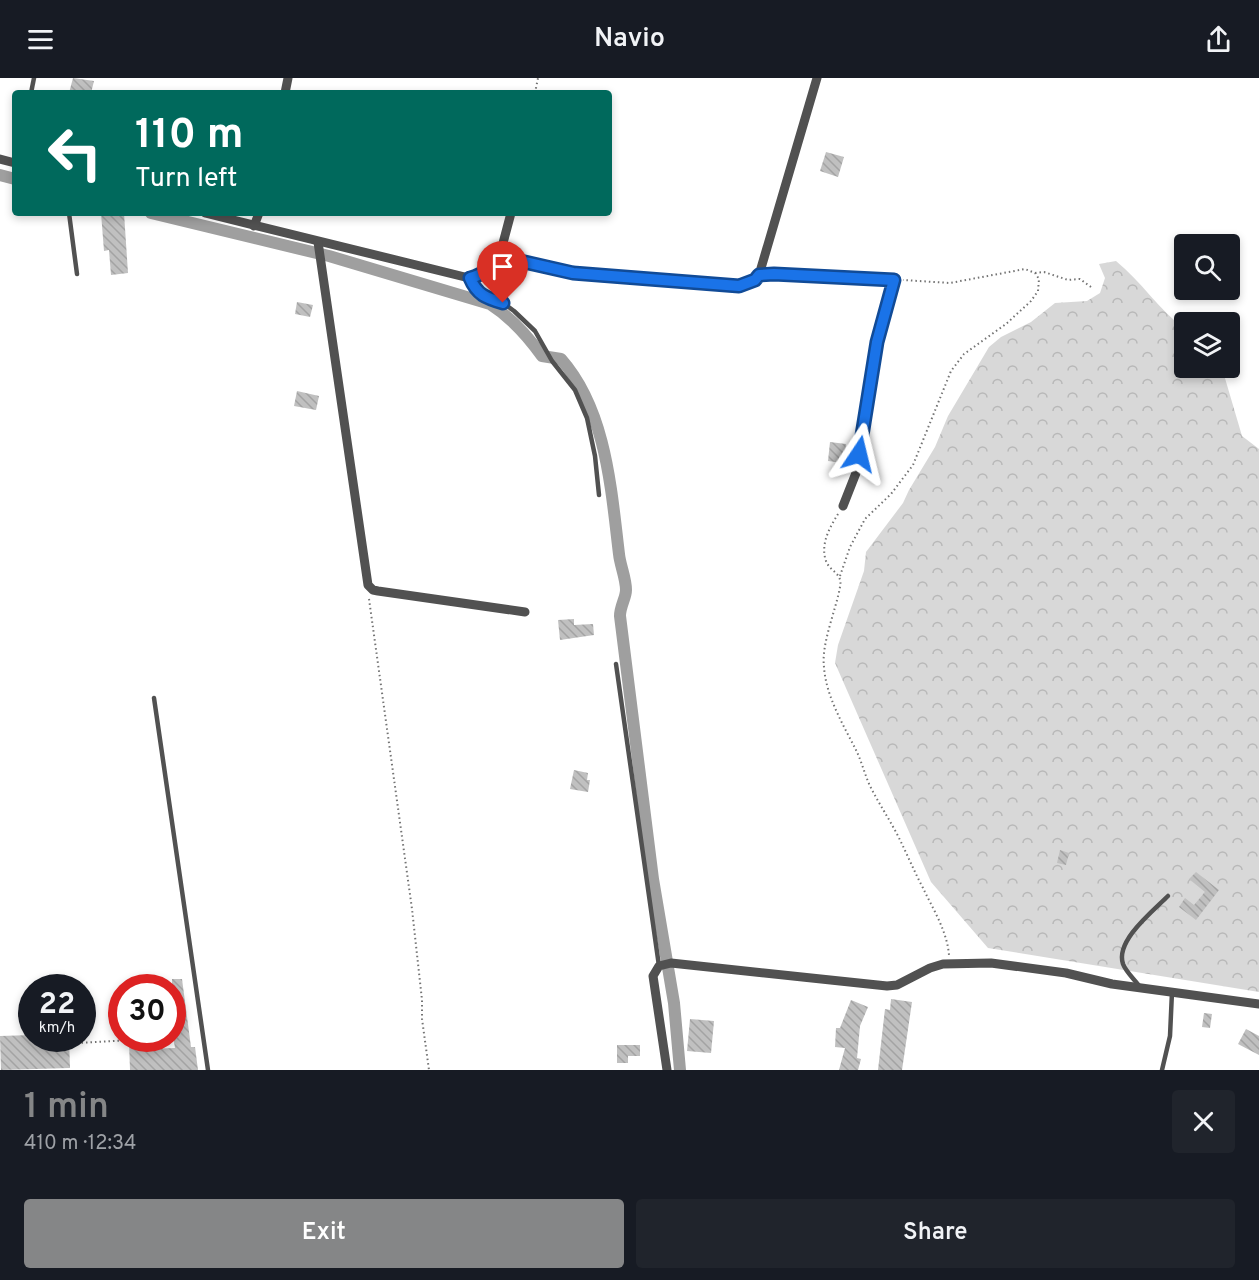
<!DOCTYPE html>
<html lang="en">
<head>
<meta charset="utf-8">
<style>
  :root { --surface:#171b24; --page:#20242c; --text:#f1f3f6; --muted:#9ea1a6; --accent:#858687 }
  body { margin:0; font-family:Overpass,sans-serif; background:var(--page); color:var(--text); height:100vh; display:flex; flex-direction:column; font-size:22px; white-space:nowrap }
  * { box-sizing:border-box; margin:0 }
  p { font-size:20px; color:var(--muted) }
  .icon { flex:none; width:33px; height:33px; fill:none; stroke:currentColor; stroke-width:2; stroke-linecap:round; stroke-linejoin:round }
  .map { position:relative; height:992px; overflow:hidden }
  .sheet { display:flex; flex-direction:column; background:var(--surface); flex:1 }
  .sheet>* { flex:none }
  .banner { position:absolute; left:12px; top:12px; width:600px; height:126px; border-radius:6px; box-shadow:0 3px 9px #0003; background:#00695c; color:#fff; overflow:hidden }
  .controls { position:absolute; left:1174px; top:156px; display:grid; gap:12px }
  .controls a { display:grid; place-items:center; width:66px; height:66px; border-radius:6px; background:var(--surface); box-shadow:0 3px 9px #0003; font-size:30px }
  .speed { position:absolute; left:18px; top:896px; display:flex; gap:12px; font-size:30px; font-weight:700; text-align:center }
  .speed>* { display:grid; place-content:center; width:78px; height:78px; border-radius:50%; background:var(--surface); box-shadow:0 3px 9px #0003; line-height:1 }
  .speed small { font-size:15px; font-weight:400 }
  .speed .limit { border:9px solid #d22; background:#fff; color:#111 }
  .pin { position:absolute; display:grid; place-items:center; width:51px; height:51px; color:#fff; margin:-62px -26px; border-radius:50% 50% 50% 0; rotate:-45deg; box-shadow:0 0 6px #0007 }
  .pin .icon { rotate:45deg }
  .me { position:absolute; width:66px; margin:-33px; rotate:10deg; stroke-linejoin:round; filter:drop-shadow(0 0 4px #0008) }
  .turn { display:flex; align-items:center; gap:21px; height:126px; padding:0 24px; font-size:27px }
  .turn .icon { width:78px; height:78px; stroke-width:2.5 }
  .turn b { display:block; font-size:42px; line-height:51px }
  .round { display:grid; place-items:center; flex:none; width:63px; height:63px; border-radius:6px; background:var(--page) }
  .summary { display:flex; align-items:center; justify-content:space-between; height:102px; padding:0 24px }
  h1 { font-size:36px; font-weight:600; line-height:45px; color:var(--accent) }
  .cta { display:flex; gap:12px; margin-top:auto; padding:12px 24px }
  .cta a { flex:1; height:69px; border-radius:6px; background:var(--accent); color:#fff; font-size:24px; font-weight:600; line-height:69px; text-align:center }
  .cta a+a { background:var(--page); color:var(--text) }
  header { display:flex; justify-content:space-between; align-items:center; height:78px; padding:0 24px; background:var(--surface); font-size:27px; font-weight:600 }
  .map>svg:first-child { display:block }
  .forest { fill:url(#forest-crowns) }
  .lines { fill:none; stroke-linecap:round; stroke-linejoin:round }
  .canal { stroke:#9f9f9f; stroke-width:12 }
  .building { fill:url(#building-back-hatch) }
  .path { stroke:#737373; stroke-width:2; stroke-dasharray:1.5 3; stroke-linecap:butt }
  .service { stroke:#515151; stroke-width:4.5 }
  .minor { stroke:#515151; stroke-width:9 }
  .route-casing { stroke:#114b97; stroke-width:15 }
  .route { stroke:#1a73e8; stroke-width:10 }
</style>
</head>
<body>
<header><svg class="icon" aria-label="menu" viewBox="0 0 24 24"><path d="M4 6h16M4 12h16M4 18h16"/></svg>Navio<svg class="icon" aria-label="share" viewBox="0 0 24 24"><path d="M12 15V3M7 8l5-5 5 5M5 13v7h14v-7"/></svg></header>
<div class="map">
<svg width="1259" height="992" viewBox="0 0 1259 992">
  <defs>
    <pattern id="forest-crowns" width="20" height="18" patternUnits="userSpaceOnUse" patternTransform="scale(1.5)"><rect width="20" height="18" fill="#d8d8d8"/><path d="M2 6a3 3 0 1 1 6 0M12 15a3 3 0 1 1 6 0" fill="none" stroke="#b8b8b8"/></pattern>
    <pattern id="building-back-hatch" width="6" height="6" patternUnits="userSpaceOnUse" patternTransform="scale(1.5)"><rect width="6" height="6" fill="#c0c0c0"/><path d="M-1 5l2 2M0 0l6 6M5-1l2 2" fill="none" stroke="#a3a3a3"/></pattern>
  </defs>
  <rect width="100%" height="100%" fill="#fff"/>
  <path class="forest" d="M1116,183C1141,203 1159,232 1185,251V290H1222L1242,358L1259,371V914L988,870L931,804L835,585L838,567L864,493L866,474L903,425L909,412L935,369L948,338L989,269L1001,259L1031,244L1055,225L1087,223L1100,215L1105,200L1099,186Z"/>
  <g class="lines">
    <g class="canal">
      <path d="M0,97L15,101"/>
      <path d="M151,135L329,178L490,226C512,240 527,257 542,278L561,281C606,332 611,410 619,476C620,487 626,500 626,512C626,520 620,528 620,538L653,801L674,925L680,992"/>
    </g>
  </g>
  <g class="building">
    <path d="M73,0L94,3L91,15H69Z"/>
    <path d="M826,74L844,79L838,99L820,93Z"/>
    <path d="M101,135H124L128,195L111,197L109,172L104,173Z"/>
    <path d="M297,224L313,227L310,239L295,236Z"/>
    <path d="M297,313L319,318L316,332L294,328Z"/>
    <path d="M830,364L846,366L843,385L828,383Z"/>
    <path d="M574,541V547L593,546L594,557L560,562L558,542Z"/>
    <path d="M574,692L588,695L587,702H590L588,714L570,711Z"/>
    <path d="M1060,772L1069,775L1066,787L1057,785Z"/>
    <path d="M1196,794L1219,812L1196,842L1179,829L1185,820L1194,827L1205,814L1189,801Z"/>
    <path d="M172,901H182L191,969H195L198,992H130L129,964L144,963V971L175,970L172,952Z"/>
    <path d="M891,921L912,924L902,992H878L885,931L890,932Z"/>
    <path d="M851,922L868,929L860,948L857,980L861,981L858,992H839L845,970L835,969L836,950H840Z"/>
    <path d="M1204,935L1212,936L1210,950L1202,949Z"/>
    <path d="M690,941L714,943L711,975L687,973Z"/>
    <path d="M1246,951L1259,958V977L1238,966Z"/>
    <path d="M32,957V960H69L70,990L1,992L0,958Z"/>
    <path d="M617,967H640V978H628V985H617Z"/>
  </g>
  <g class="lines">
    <g class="path">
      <path d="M535,15L538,0"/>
      <path d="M1035,195L1044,194L1068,202L1080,201L1091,209"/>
      <path d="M838,436C830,449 820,466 826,483C830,494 843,495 840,509C836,532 821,566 824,589C826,619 844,648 857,674C862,685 865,697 870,708C879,726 890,742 899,760C907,776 914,793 923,810C933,831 947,853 949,877"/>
      <path d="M840,498L850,469L865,441L891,416L913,387L951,293L964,276L1006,246L1031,223L1038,213L1039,201L1035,195L1025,191L950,205L903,202"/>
      <path d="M369,521L412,831L422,922V941L429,992"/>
      <path d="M77,965L149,961"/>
    </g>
    <g class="service">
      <path d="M31,15L34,0"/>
      <path d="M69,135L77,196"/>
      <path d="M469,200L480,218L503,225L514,233L535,253L552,283L575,312L587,340L595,378L599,417"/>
      <path d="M616,586L659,888"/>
      <path d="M154,620L208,992"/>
      <path d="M1140,909C1135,902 1126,894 1123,886C1115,863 1153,833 1168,818"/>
      <path d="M1162,992L1170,958L1172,914"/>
    </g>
    <g class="minor">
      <path d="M285,15L288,0"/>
      <path d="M0,81L15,85"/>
      <path d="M205,135L469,200C486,197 496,180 514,180L573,195L739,208L755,202L759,197L817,0"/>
      <path d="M254,148L259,135"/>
      <path d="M318,164L368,507L373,512L378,513L525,534"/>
      <path d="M498,184L511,135"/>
      <path d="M759,197H801L894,202L877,264L856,395L843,428"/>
      <path d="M667,992L653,898L659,888L671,885L887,908L897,907L930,890L943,886L991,885L1066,895L1112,906L1259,926"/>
    </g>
  </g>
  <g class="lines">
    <defs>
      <path id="route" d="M503,225C486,220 477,217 470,200C485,197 493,186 507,180L573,195L739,208L755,202L759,197L774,196L894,202L877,264L859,376"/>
    </defs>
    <use href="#route" class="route-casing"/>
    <use href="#route" class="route"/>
  </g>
</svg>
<div class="controls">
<a><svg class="icon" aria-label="search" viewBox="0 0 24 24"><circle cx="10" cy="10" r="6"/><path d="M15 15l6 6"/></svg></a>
<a><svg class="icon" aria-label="layers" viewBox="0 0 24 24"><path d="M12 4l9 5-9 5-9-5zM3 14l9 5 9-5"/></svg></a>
</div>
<div class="speed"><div>22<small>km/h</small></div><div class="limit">30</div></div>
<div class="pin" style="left:503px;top:225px;background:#d93025"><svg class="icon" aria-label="arrive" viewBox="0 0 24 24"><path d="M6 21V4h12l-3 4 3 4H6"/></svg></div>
<svg class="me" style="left:859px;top:376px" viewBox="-20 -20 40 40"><path d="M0-17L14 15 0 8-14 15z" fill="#1a73e8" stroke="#fff" stroke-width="4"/></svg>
<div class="banner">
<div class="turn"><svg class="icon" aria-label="left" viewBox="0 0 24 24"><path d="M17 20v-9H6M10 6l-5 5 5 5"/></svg><div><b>110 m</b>Turn left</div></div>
</div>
</div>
<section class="sheet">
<div class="summary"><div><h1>1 min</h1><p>410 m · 12:34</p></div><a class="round"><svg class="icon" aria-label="close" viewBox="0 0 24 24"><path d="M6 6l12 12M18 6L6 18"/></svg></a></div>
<div class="cta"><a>Exit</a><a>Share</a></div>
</section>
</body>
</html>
